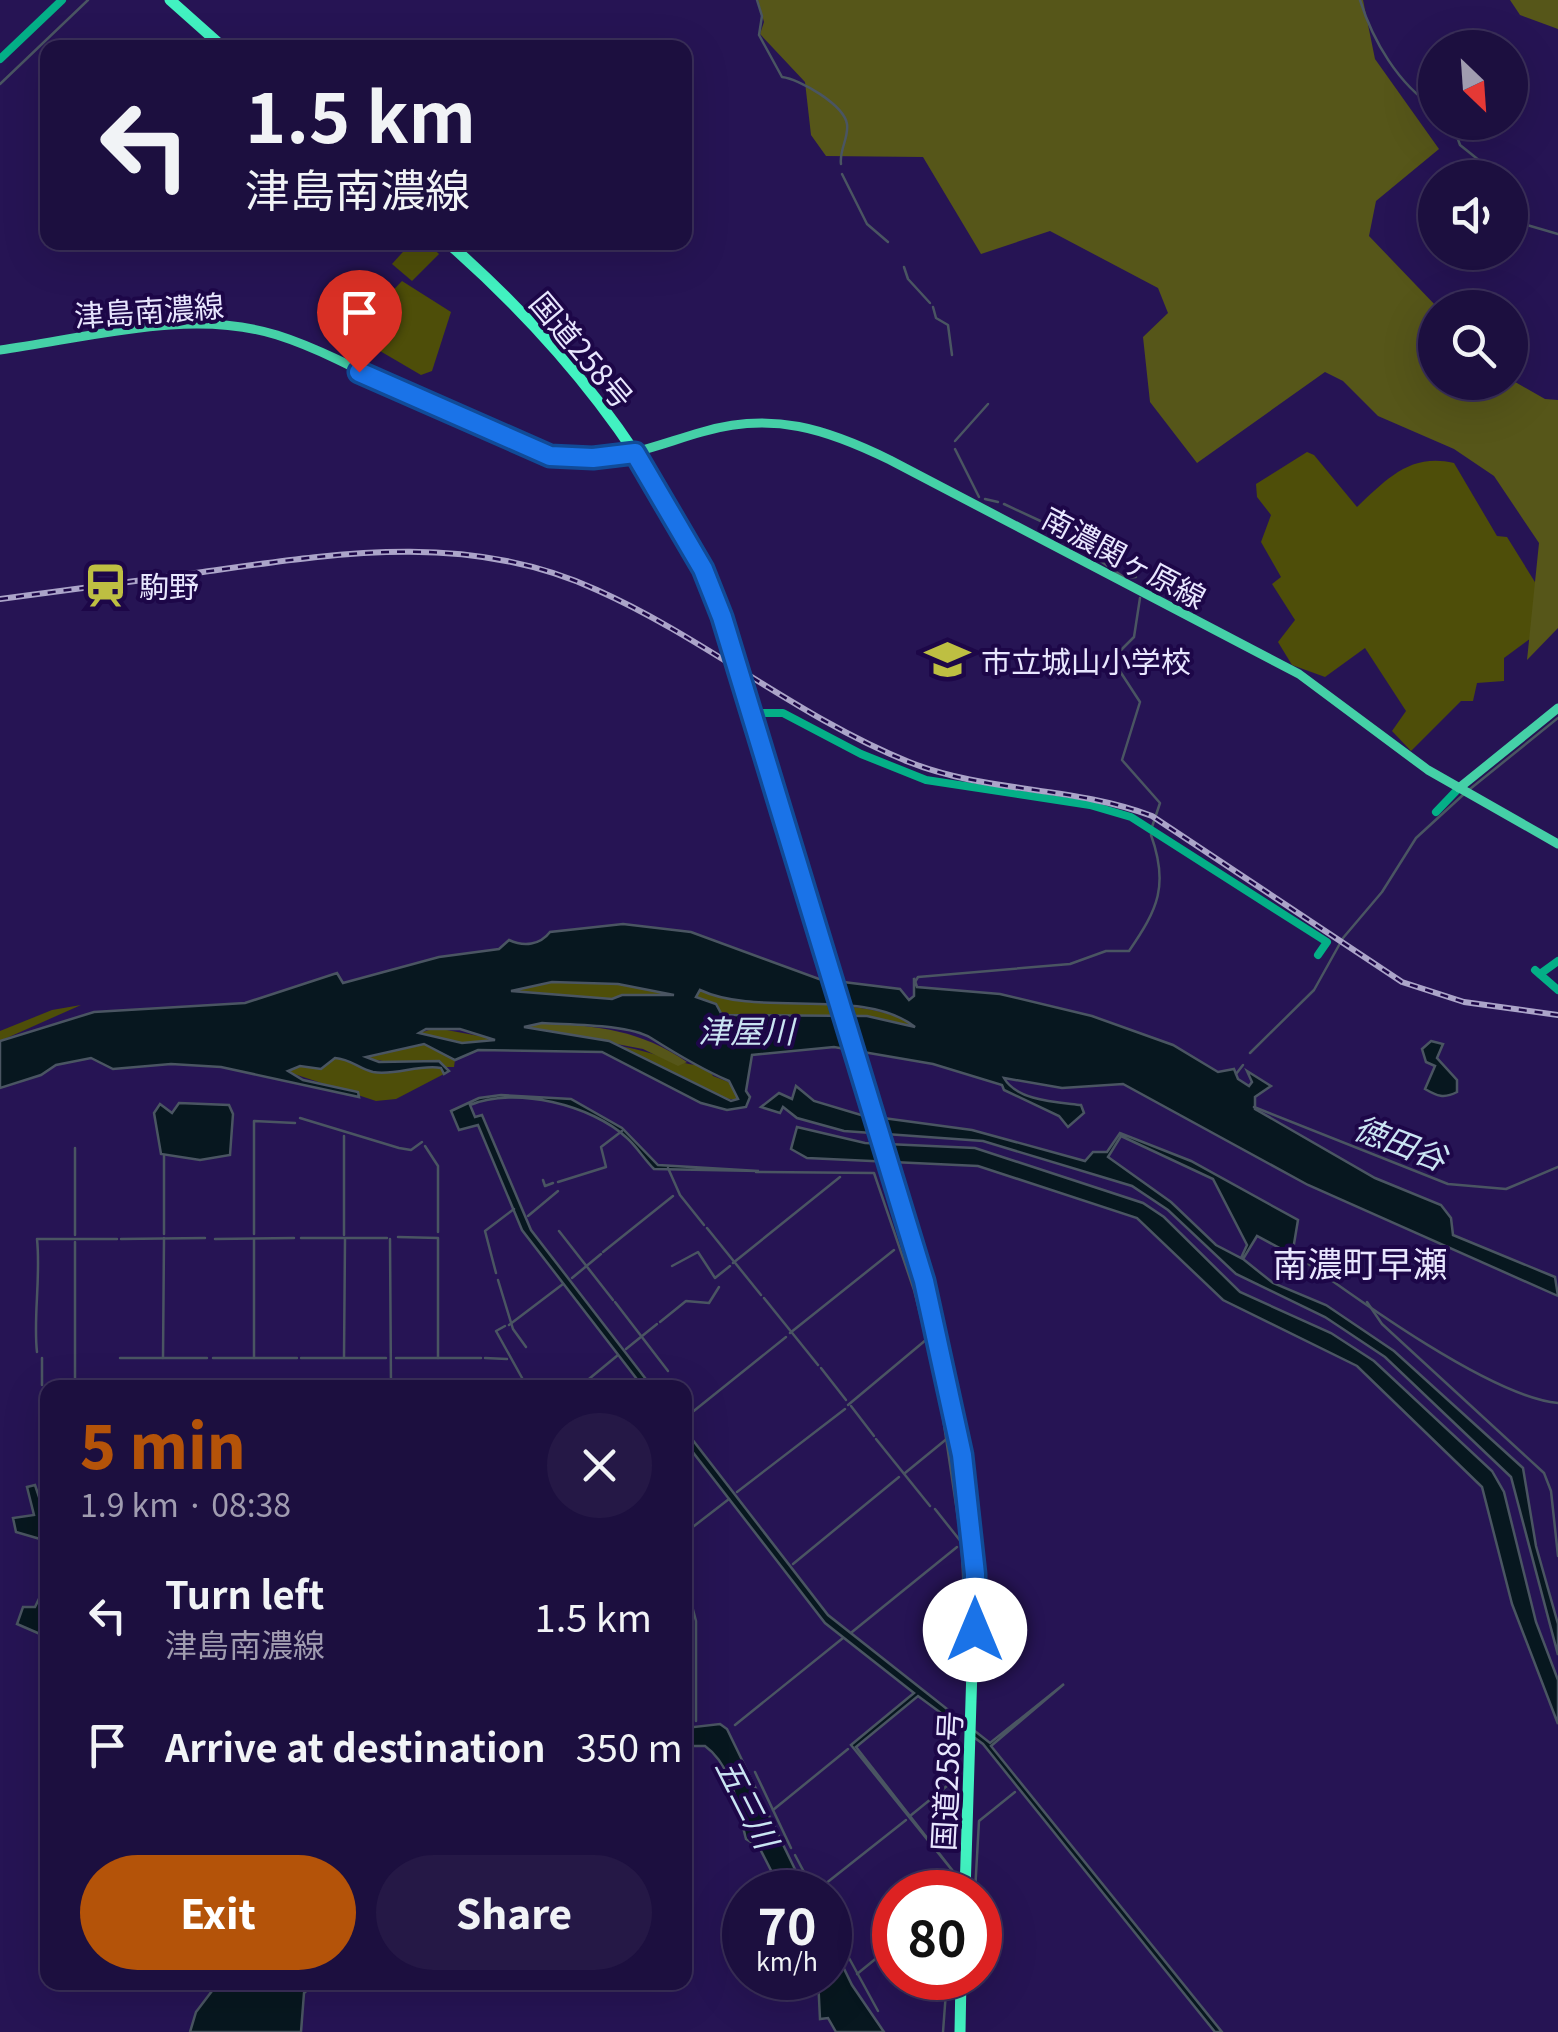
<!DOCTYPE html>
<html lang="en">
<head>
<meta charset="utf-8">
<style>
  :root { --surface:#1c0f3f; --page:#251846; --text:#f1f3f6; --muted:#a09cb0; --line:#3a2f59; --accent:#b45309 }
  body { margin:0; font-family:Georgia,"Noto Sans JP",serif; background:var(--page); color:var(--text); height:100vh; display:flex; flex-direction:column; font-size:38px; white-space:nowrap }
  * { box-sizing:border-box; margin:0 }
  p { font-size:32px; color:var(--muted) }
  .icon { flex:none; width:55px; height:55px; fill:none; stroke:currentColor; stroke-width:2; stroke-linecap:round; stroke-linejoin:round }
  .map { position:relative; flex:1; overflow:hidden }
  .panel { position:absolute; left:40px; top:1380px; width:652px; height:610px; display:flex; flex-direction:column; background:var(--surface); border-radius:20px; box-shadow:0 10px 40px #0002,0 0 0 2px var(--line) }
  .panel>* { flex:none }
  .guide { position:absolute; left:40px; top:40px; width:652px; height:210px; border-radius:20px; box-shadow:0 10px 40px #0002,0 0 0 2px var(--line); background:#1c0f3f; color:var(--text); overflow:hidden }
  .needle { width:65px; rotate:155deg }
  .controls { position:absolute; left:1418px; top:30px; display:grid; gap:20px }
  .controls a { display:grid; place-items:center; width:110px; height:110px; border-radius:50%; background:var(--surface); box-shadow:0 10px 40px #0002,0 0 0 2px var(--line); font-size:50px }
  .speed { position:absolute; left:722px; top:1870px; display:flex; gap:20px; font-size:50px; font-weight:700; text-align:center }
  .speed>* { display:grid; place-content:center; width:130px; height:130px; border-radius:50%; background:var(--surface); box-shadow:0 10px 40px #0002,0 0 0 2px var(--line); line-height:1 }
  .speed small { font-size:25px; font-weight:400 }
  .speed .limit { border:15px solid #d22; background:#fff; color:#111 }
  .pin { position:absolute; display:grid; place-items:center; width:85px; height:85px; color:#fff; margin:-102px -42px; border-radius:50% 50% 50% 0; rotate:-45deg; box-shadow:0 0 10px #0007 }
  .pin .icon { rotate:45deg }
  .me { position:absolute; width:110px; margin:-55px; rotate:0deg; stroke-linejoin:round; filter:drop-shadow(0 0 8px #0008) }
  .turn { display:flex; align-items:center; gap:35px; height:210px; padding:0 40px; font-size:45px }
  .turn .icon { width:130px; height:130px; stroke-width:2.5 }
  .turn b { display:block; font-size:70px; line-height:85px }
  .round { display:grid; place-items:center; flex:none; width:105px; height:105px; border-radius:52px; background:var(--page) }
  .head { display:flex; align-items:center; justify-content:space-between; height:170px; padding:0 40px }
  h1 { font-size:60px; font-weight:800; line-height:75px; color:var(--accent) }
  .primary-button { display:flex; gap:20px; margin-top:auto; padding:20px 40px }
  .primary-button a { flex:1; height:115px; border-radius:60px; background:var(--accent); color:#fff; font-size:40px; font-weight:800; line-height:115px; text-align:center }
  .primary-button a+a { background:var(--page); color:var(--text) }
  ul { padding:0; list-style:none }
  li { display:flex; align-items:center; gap:30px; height:130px; padding:0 40px }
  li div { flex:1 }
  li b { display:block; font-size:38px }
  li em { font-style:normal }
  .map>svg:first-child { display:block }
  .green { fill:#4e4e09 }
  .forest { fill:#565619 }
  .water { fill:#07171f; stroke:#4a5562; stroke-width:2.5; fill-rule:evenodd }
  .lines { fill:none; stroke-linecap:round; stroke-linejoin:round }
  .stream { stroke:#4a5562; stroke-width:2.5 }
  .secondary { stroke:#04af87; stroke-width:8 }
  .primary { stroke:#45d0a7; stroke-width:9 }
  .highway { stroke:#42f2c1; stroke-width:11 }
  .rail-casing { stroke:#aba4c9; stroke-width:6 }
  .rail { stroke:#1d0748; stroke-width:2.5; stroke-dasharray:8; stroke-linecap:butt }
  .highway-bridge { stroke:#42f2c1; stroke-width:11 }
  .route-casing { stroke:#114b97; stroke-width:25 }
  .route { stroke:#1a73e8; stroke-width:18 }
  .labels { text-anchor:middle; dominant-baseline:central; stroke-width:8; stroke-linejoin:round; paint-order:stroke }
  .street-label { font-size:30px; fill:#e8e6fe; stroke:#1d0748 }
  .poi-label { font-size:30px; fill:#e8e6fe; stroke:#1d0748; text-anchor:start }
  .water-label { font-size:32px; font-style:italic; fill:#cae4f2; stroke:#1d0748 }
  .quarter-label { font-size:35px; fill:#e8e6fe; stroke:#1d0748 }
</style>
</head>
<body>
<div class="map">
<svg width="1558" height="2032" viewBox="0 0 1558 2032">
  <rect width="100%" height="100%" fill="#261454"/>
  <g class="green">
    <path d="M411,243H427L439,254L412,281L392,264Z"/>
    <path d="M402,281L451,312L432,371L421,375L351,334Z"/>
    <path d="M1307,452L1314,455L1357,507C1387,479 1410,453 1454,463L1497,536L1507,537L1543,595L1542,630L1504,658V681L1477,683L1473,701H1461L1411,751L1392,731L1406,711L1365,648L1325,677L1292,665L1278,642L1295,620L1272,584L1281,577L1261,542L1271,515L1257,497L1256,484Z"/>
    <path d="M552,982L619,984L674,995H622L612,999L510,990Z"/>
    <path d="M699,990C759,1009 868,994 915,1026L867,1016L722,1015L717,1006L696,997Z"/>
    <path d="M81,1005L0,1041V1031L52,1010Z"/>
    <path d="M436,1028L495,1039L462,1043L419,1033Z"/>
    <path d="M424,1044L455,1060L454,1067C447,1068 373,1061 366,1058Z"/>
    <path d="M618,1046C650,1050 678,1065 706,1066L713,1076L731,1083L738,1099C720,1104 639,1059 618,1046Z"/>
    <path d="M335,1058C351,1059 359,1069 374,1072C396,1076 419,1064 441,1068L444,1074L396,1099L376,1101L288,1072L300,1066L316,1069Z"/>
  </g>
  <g class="forest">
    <path d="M758,0H1363L1375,59L1439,149L1376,201L1369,236L1437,307L1435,382H1510V379L1545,399L1558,400V628L1527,660L1539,543L1494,476L1454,449L1378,416L1343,381L1325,372L1197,463L1150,402L1143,337L1168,313L1158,288L1050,231L981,254L923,157L826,156L811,135L805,82L760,34L764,22Z"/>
    <path d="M1510,0H1558V29L1520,15Z"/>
    <path d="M542,1023C600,1026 640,1030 687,1062L678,1066L643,1049L522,1026Z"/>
  </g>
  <g class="water">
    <path d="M623,924L691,932L819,979L900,989L909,1000L914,996V978L917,987L1000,994L1092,1016L1173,1045L1218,1072L1234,1069L1238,1079L1249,1086L1252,1082L1247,1071L1271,1086L1255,1097V1109L1375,1178L1441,1205L1451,1218L1453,1235L1555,1277L1558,1296L1308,1185L1123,1084L1062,1088L1004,1078C1017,1101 1057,1102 1081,1105L1084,1113L1068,1127L1059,1116L1004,1090L1002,1085L933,1064L834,1047L752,1055L746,1091L750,1097L746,1107L727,1110L701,1103L602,1052L478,1050L455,1060L424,1044L366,1057L379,1062L439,1061L449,1071L444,1074L441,1068C419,1064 395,1076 373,1072C359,1069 351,1059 335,1058L321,1069L300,1066L288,1071L303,1080L358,1092L359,1097L221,1067L171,1064L113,1069L91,1058L56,1065L41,1075L0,1088V1041L94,1012L245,1003L337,973L343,983L439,957L499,949L509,940C524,947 540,945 550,932ZM552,982L618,984L674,995H622L612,999L511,991ZM700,990C759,1018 863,986 915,1027L867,1016L722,1015L716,1004L696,997ZM542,1023C570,1025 628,1024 651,1038C678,1055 701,1069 729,1081L738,1099L731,1101L609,1041L524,1027ZM426,1029H460L495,1040L462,1043L419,1033Z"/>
    <path d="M1431,1041L1443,1044L1437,1058L1457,1080V1092C1444,1099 1437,1096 1425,1089L1435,1066L1426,1062L1422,1049Z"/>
    <path d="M796,1086L814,1101L861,1115L972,1130L1085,1161L1093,1152H1107L1120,1133L1191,1161L1298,1220L1293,1250L1289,1253L1257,1236L1243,1259L1273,1283L1326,1305L1394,1351L1523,1468L1536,1546L1558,1624V1655L1511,1477L1385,1357L1325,1317L1236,1274L1168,1210L1132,1186L983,1141L844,1131L797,1118L783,1107L780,1113L761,1107L779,1093L792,1099ZM1121,1136L1213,1179L1247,1245L1241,1258L1216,1245L1171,1202L1108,1157Z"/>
    <path d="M501,1095L571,1099L622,1128L658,1165L759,1171L654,1169C644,1159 637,1147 627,1138C592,1105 515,1086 470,1105L475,1117L482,1115L531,1230L652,1387H643L522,1230L478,1125L459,1130L451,1111L479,1098Z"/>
    <path d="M179,1103L229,1105L233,1114L230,1155L200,1160L161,1154L154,1113L160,1104L172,1113Z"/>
    <path d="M797,1127L865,1143L975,1148L1143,1203L1164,1217L1240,1292L1331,1333L1374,1361L1492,1471L1504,1492L1536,1622L1558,1680V1724L1512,1604L1482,1487L1357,1366L1223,1300L1137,1218L978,1166L807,1158L791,1149Z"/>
    <path d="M685,1430L828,1615L990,1743L1064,1684L991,1746L1222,2032H1215L983,1744L918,1696L856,1747L960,1880L851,1745L914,1693L825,1623L685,1442Z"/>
    <path d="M35,1485L47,1521V1541L16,1532L13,1518L34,1515L27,1487Z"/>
    <path d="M47,1582L48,1583L47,1637L17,1624L23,1607H35Z"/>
    <path d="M720,1724L727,1729L806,1892H782L759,1847L746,1839C738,1809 733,1766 705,1746H685V1728Z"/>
    <path d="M830,1940L852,1985L884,2032H836L828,2018L820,2019L818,1978H830Z"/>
    <path d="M218,1983V1982L315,1983L304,1993L301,2032H190L196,2012Z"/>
  </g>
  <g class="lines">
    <g class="stream">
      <path d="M757,0L762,16L759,35L782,77C800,79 844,105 847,124C849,138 839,150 841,164"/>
      <path d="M1360,0C1373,41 1398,84 1435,108"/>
      <path d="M0,84L88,0"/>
      <path d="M1452,122L1460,145L1480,161L1486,178"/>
      <path d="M842,174L867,224L888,242"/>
      <path d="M1510,220L1558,234"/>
      <path d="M904,267L908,279L930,303"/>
      <path d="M933,307L936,318L948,325L952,355"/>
      <path d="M955,441L988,404"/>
      <path d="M955,449L979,497"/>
      <path d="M985,499L998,502"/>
      <path d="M1004,504L1047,524L1125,578L1136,577"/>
      <path d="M1140,598L1134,637L1112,659L1140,702L1122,760L1160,803L1152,827"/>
      <path d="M1470,789L1558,718"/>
      <path d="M915,982L918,977L1070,964L1106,951H1129C1158,909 1169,885 1151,835"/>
      <path d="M1250,1053L1314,990L1343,938L1382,892L1416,838L1464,794"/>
      <path d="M1236,1074L1243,1065"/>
      <path d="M1254,1107L1448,1184L1506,1189L1558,1167"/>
      <path d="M300,1118L399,1148L411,1150L422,1142"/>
      <path d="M344,1136V1235"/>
      <path d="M425,1146L438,1166V1232"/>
      <path d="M668,1168L680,1195L704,1225"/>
      <path d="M756,1172L874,1173L914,1290L938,1385"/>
      <path d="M543,1180L545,1186L553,1183"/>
      <path d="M558,1182L606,1167L601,1147L622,1131"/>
      <path d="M528,1216L558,1191"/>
      <path d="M707,1228L761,1295"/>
      <path d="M559,1231L613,1300"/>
      <path d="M164,1234V1156"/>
      <path d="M254,1234V1121L295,1123"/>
      <path d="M75,1235V1148"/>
      <path d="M398,1237L438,1238V1358"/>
      <path d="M301,1238H387"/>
      <path d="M121,1239L205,1238"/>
      <path d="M215,1239L294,1238"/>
      <path d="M254,1239V1358"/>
      <path d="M390,1239L391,1386"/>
      <path d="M75,1242V1385"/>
      <path d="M603,1252L673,1196"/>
      <path d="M1292,1252C1350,1294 1490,1397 1558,1403"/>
      <path d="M733,1263L840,1177"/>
      <path d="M672,1266L698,1252L715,1278L730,1266"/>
      <path d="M496,1273L485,1231L514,1209"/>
      <path d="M572,1278L601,1254"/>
      <path d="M498,1280L513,1329L526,1347"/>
      <path d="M764,1298L818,1365"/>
      <path d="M615,1302L668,1371"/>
      <path d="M1367,1302L1382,1324L1544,1473L1551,1491L1558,1556"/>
      <path d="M660,1322L686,1301L709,1303L719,1287"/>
      <path d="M509,1325L563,1284"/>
      <path d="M505,1326L496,1331L526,1385"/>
      <path d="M790,1333L894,1250"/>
      <path d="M626,1349L657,1324"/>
      <path d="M37,1352C33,1318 41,1277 37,1239H117"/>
      <path d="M120,1358H207"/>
      <path d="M163,1358L164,1238"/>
      <path d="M213,1358H297"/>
      <path d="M301,1358H386"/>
      <path d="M344,1358L345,1239"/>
      <path d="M396,1358H481"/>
      <path d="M485,1358L507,1359"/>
      <path d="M821,1368L846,1400"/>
      <path d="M42,1385V1358"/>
      <path d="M578,1388L618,1355"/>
      <path d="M939,1391L962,1545"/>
      <path d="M848,1405L927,1339"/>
      <path d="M851,1406L874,1436"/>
      <path d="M685,1418L786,1337"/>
      <path d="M876,1439L930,1506"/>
      <path d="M905,1473L949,1437"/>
      <path d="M737,1492L845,1409"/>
      <path d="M935,1509L962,1543"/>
      <path d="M685,1533L729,1499"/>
      <path d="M962,1553L964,1595"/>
      <path d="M793,1564L899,1477"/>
      <path d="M685,1579L696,1621V1721"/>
      <path d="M852,1632L957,1547"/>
      <path d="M735,1725L843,1638"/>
      <path d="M755,1772L791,1848"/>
      <path d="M773,1810L848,1749"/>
      <path d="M910,1816L958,1777"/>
      <path d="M795,1855L814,1891"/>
      <path d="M815,1892L906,1820"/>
      <path d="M952,1892V1880"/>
      <path d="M975,1892L979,1821L1015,1792"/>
      <path d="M830,1921L834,1929"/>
      <path d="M837,1936L878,2011"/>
      <path d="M857,1974L895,1943"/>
      <path d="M943,2032L947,1978"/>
    </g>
    <g class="secondary">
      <path d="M0,59L62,0"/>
      <path d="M753,713H783L861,754L926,780L1090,805L1131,817L1327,942L1318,955"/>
      <path d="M1436,812L1459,788"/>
      <path d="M1535,970L1558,990"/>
      <path d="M1540,974L1558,961"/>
    </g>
    <g class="primary">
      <path d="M0,350C88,338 190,308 277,335C372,365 472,446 569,458C615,464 659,444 702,432C772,411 827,429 890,460L1299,674L1428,770L1558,844"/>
      <path d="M1459,788L1558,708"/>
    </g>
    <g class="highway">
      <path d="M170,0L224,48"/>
      <path d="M447,242C577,356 683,494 735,660"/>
      <path d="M740,675L924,1281L959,1431L975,1573L965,1892"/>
      <path d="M960,2032L961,1978"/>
    </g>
    <defs>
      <path id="rail" d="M0,599C68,590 135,581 203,572C337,553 469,531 597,590C705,638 799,718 909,762C986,793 1074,786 1152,816L1402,982L1464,1002L1558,1015"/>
    </defs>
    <use href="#rail" class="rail-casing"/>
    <use href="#rail" class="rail"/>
    <path class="highway-bridge" d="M735,660L740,675"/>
  </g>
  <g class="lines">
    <defs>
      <path id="route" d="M359,372L550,456L593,458L635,453L703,569L722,617L924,1281L962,1455L975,1574V1630"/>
    </defs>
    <use href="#route" class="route-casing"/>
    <use href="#route" class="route"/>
  </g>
  <defs>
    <symbol id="station-bare" viewBox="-9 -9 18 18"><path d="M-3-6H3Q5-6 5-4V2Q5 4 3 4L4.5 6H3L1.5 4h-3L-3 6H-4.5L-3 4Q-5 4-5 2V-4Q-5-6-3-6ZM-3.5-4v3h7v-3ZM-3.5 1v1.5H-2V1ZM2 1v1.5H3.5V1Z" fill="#bebf42" stroke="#1d0748" stroke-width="2.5" paint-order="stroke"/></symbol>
    <symbol id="school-bare" viewBox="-9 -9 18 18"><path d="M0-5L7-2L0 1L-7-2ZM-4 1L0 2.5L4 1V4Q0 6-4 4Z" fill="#bebf42" stroke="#1d0748" stroke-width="2.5" paint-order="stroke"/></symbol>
  </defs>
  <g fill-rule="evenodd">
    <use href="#station-bare" x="74" y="554" width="63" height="63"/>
    <use href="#school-bare" x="916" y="628" width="63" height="63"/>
  </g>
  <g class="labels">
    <g class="street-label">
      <text transform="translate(149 309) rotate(-4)">津島南濃線</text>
      <text transform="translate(583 349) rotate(50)">国道258号</text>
      <text transform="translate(1125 556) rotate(28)">南濃関ヶ原線</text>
      <text transform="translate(945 1781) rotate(-87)">国道258号</text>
    </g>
    <g class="poi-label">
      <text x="139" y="585">駒野</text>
      <text x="981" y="660">市立城山小学校</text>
    </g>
    <g class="water-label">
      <text x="746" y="1029">津屋川</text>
      <text transform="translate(1401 1141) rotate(21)">徳田谷</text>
      <text transform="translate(749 1802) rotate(63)">五三川</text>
    </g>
    <g class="quarter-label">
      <text x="1360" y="1261">南濃町早瀬</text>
    </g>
  </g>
</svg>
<div class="controls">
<a><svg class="needle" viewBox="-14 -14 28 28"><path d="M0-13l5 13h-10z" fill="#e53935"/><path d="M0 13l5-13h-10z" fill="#a09cb0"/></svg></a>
<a><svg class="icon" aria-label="sound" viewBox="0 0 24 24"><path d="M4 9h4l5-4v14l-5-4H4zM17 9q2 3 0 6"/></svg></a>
<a><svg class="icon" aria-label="search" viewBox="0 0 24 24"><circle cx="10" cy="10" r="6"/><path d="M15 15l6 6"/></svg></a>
</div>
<div class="speed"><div>70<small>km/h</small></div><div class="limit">80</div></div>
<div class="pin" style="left:359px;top:372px;background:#d93025"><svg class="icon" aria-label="arrive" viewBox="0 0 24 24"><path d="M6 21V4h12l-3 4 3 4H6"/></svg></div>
<svg class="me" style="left:975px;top:1630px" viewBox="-20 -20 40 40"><circle r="19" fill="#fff"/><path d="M0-13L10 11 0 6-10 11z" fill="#1a73e8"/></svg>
<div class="guide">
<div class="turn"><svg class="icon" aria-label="left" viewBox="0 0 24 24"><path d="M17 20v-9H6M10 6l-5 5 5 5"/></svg><div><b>1.5 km</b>津島南濃線</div></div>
</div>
<section class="panel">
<div class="head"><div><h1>5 min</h1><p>1.9 km · 08:38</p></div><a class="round"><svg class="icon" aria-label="close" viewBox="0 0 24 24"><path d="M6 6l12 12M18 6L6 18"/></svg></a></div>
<ul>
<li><svg class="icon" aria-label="left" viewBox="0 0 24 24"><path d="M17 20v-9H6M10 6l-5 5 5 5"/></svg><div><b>Turn left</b><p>津島南濃線</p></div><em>1.5 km</em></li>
<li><svg class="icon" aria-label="arrive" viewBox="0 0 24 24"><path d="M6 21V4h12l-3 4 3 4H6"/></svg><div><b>Arrive at destination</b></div><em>350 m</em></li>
</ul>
<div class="primary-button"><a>Exit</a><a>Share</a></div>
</section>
</div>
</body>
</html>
